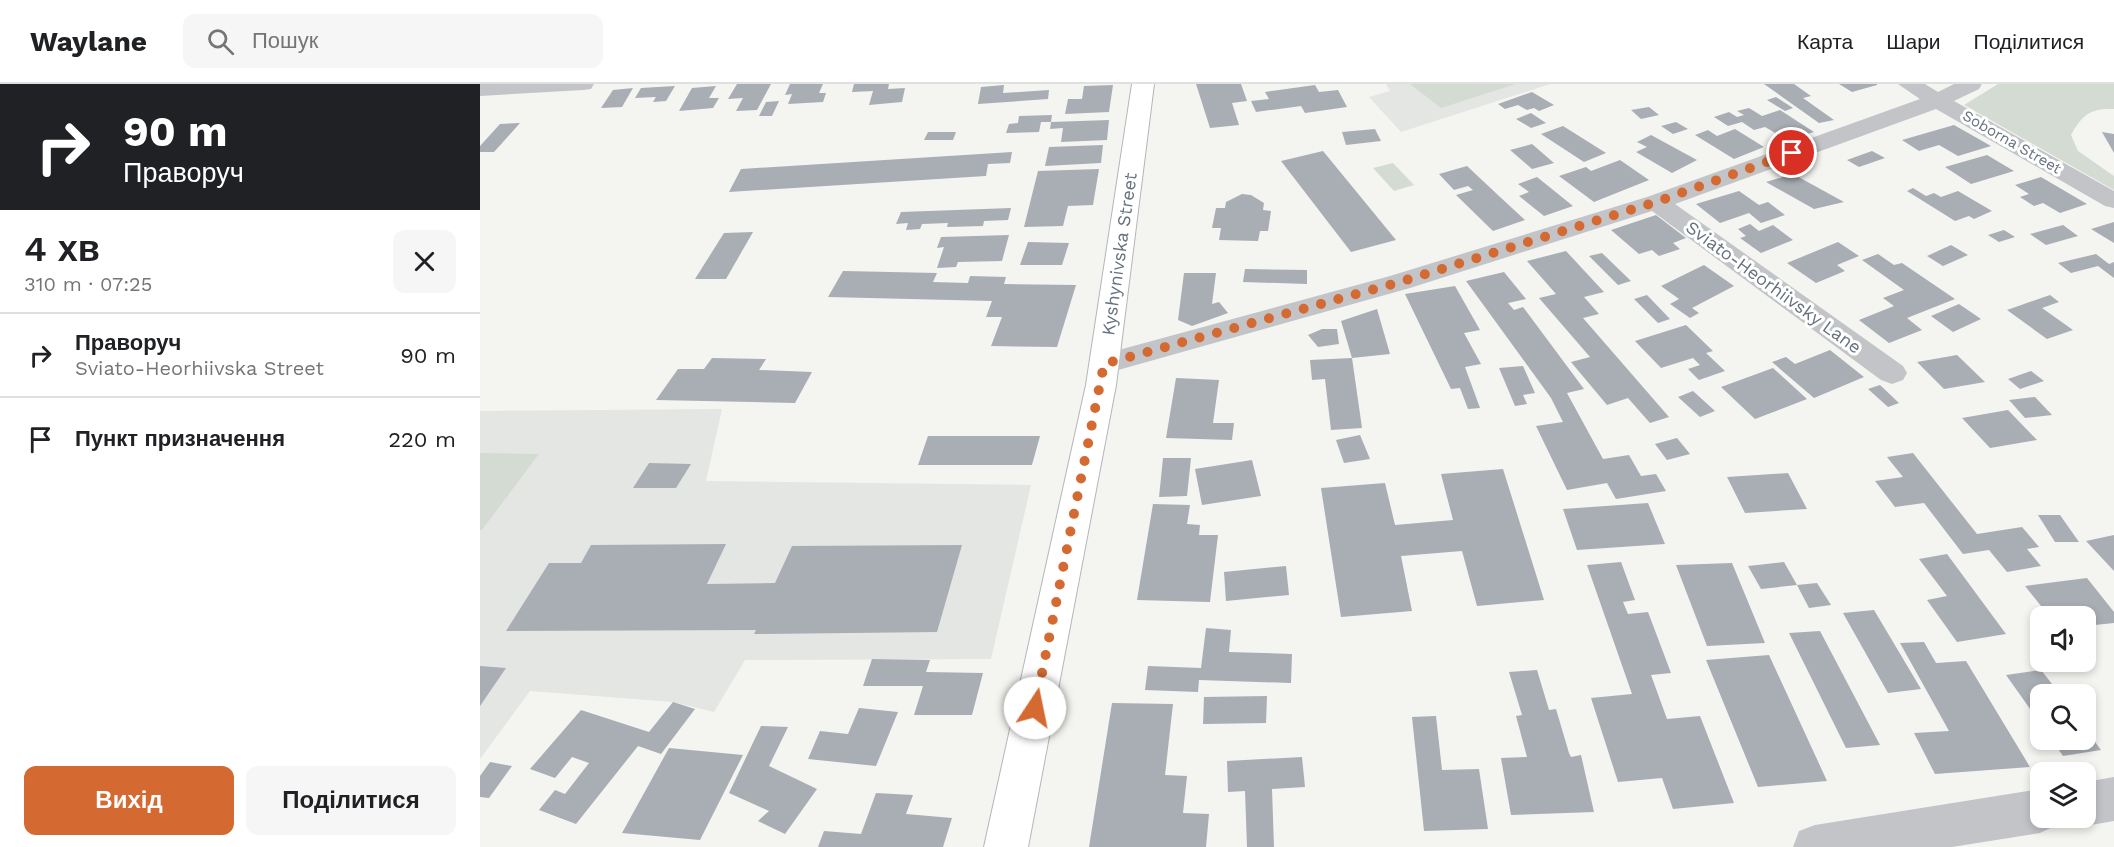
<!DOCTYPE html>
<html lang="uk">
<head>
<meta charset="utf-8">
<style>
  :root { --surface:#fff; --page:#f6f6f6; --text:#202124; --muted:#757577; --line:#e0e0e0; --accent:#d46a31 }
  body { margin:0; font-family:"Work Sans",sans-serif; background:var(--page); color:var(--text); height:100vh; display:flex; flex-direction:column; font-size:22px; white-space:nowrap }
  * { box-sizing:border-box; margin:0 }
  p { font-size:20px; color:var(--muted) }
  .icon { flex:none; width:33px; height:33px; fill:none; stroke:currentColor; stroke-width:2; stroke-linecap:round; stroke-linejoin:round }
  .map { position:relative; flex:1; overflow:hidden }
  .panel { display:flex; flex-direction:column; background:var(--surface); width:480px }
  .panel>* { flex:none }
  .guide { background:#202124; color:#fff; overflow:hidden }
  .buttons { position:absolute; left:1550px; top:522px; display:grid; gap:12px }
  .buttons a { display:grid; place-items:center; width:66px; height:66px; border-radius:12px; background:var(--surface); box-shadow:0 3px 9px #0003; font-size:30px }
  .pin { position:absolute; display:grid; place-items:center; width:51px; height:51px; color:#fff; margin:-26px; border:3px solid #fff; border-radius:50%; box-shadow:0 2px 6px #0007 }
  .me { position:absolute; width:66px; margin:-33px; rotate:11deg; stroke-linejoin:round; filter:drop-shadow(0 0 4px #0008) }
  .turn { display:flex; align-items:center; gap:21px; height:126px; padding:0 24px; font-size:27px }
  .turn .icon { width:78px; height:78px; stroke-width:2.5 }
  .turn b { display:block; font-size:42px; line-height:51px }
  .round { display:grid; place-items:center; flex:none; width:63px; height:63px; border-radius:12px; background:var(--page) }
  .overview { display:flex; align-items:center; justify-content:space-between; height:102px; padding:0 24px }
  h1 { font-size:36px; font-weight:600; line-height:45px }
  .action { display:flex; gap:12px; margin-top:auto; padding:12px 24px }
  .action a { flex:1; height:69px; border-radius:12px; background:var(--accent); color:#fff; font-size:24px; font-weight:600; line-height:69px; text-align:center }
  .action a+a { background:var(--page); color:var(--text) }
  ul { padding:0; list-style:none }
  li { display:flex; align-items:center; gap:18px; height:84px; padding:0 24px; border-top:2px solid var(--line) }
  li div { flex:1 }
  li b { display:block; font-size:22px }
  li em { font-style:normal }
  header { display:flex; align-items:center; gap:36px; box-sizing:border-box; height:84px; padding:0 30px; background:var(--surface); border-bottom:2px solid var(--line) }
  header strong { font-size:28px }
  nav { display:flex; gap:33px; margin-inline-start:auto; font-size:21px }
  .search { width:420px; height:54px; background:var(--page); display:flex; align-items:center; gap:15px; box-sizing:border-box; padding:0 21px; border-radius:12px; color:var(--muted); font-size:22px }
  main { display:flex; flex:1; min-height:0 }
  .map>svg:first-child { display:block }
  .built { fill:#e4e6e4 }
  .green { fill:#d4dbd2 }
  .building { fill:#a9aeb4 }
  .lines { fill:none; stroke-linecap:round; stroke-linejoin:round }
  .major-casing { stroke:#b3b6b9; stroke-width:2 }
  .minor { fill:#c2c4c8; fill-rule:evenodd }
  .major { fill:#fff; fill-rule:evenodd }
  .route { stroke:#d46a31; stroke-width:10; stroke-dasharray:0 18 }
  .labels { text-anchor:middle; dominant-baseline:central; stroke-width:6; stroke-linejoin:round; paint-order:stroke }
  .far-street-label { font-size:15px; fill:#66717f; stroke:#fff }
  .street-label { font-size:18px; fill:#66717f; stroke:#fff }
</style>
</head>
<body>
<header>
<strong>Waylane</strong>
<div class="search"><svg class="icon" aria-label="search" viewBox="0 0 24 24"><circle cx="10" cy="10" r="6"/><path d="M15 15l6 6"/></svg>Пошук</div>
<nav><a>Карта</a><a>Шари</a><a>Поділитися</a></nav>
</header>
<main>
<section class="panel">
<div class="guide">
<div class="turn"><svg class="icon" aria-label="right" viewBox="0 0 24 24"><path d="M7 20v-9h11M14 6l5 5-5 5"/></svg><div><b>90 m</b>Праворуч</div></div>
</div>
<div class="overview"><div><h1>4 хв</h1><p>310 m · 07:25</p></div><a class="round"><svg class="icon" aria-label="close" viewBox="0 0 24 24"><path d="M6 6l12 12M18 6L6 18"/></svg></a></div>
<ul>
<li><svg class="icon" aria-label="right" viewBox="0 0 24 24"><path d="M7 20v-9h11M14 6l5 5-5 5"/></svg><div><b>Праворуч</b><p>Sviato-Heorhiivska Street</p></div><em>90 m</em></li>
<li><svg class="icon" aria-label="arrive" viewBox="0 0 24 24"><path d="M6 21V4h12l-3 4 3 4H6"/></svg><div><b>Пункт призначення</b></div><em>220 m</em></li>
</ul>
<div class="action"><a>Вихід</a><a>Поділитися</a></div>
</section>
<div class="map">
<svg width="1634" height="763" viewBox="0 0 1634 763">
  <rect width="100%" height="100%" fill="#f4f4f1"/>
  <g class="built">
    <path d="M906,0H1070L921,48L889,13L910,7Z"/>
    <path d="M242,325L226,397L551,401L511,575L265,576L234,628L193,618L50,607L0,675V327Z"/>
  </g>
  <g class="green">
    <path d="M930,0H1036L961,24Z"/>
    <path d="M1518,0H1634V25C1610,24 1602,31 1591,51L1598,67L1634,92V106L1484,21Z"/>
    <path d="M913,79L934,101L914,107L893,84Z"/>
    <path d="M0,369L59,370L2,446H0Z"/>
  </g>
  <g class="building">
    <path d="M257,0H291L277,26L256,27L263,14L248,15Z"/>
    <path d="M310,0H343L339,9H346L343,18L308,20L312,10L305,11Z"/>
    <path d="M374,0H409L408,5L425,4L422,18L389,21L393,7L372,8Z"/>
    <path d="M716,0H761L767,17L752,19L759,41L730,44Z"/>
    <path d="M1284,0H1314L1331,12L1323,14L1354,36L1339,39Z"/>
    <path d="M1359,0H1397V1L1372,8Z"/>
    <path d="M524,1L523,9L569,6L568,15L498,20L501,3Z"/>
    <path d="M633,1L629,28L585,30L588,15H602L604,2Z"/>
    <path d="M835,1L839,8L858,6L867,23L825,29L821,22L776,28L771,17L789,15L785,8Z"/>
    <path d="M195,2L186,17L173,18L176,13L155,14L161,4Z"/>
    <path d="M236,2L229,14H239L233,24L199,27L212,4Z"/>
    <path d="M153,4L142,23L121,24L133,6Z"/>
    <path d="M1052,8L1074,21L1059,27L1054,24L1047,26L1038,21L1025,25L1018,20Z"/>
    <path d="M1296,13L1313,24L1305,27L1287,16Z"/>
    <path d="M299,17L292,32H279L286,18Z"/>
    <path d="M1169,23L1179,31L1161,35L1151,26Z"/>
    <path d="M1269,24L1282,32L1300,26L1334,48L1307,56L1285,43L1274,46L1262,38L1248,42L1234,33L1249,28L1257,33L1264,31L1257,27Z"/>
    <path d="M1051,29L1066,39L1051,44L1036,35Z"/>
    <path d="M572,31L571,38H561L559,48L526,49L529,40L538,39L539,32Z"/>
    <path d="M629,36L627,56L581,58L583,44L570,45L571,38Z"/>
    <path d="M1196,38L1208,45L1193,50L1181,42Z"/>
    <path d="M40,39L14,68H0V62L20,40Z"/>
    <path d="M1474,41L1511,62L1478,72L1459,61L1439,67L1422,56Z"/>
    <path d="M1083,42L1126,69L1104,78L1061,50Z"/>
    <path d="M895,45L901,57L866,61L862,48Z"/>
    <path d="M1255,45L1284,63L1254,75L1215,51L1228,46L1237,52Z"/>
    <path d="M448,48H476L473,56H444Z"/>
    <path d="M1622,48L1634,50V69Z"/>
    <path d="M1171,51L1217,76L1192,89L1156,68L1167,63L1157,58Z"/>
    <path d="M1052,60L1074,79L1052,85L1030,66Z"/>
    <path d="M623,61L621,79L565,82L569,63Z"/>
    <path d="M843,67L916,156L871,168L801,77Z"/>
    <path d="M1392,67L1405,74L1379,83L1367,76Z"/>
    <path d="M532,68L530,79L508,80L506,92L249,108L261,85Z"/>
    <path d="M1507,71L1534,87L1491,100L1465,83Z"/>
    <path d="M1140,76L1169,96L1114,118L1079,92L1106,83L1111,87Z"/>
    <path d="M987,82L1019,112L1045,136L1013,147L976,111L993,106L988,102L974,106L959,90Z"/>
    <path d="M619,85L613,121L588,122L583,142L544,143L558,87Z"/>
    <path d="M1313,90L1364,118L1334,125L1286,98Z"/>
    <path d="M1057,93L1093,122L1064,132L1039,112L1049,108L1038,100Z"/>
    <path d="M1561,93L1607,120L1580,129L1563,119L1554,122L1540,113L1549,110L1535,101Z"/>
    <path d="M1433,104L1446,112L1454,109L1461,113L1478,107L1512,127L1494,135L1489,132L1475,137L1427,107Z"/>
    <path d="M1259,107L1279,121L1288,118L1305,131L1281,139L1269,129L1240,139L1216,120Z"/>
    <path d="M762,110L771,111L784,119L783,126L791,127L788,147H780L778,157L739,156L741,144H732L736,124H745L746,118Z"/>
    <path d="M531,124L528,136L504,137L503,142L467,143L468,139L442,140L440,145L426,146L428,139L416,140L421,128Z"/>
    <path d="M1176,131L1206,154L1193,159L1200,165L1179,172L1172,166L1159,170L1131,146Z"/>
    <path d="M1634,138V159L1611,145Z"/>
    <path d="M1270,140L1279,147L1293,141L1313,156L1281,169L1260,154L1266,152L1258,145Z"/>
    <path d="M1583,141L1598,152L1566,161L1550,150Z"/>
    <path d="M1524,146L1535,153L1519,158L1508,151Z"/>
    <path d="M273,148L246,195H215L244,149Z"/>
    <path d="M529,151L522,177L478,178L476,183L457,184L464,163L457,164L461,153Z"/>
    <path d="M548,158L589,159L582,181H540Z"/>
    <path d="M1358,158L1379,172L1357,181L1365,187L1336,199L1307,179Z"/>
    <path d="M1471,161L1488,171L1463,182L1447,172Z"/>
    <path d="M1086,167L1124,208L1104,213L1119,230L1103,234L1189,333L1170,339L1148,314L1127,321L1091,278L1110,273L1059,214L1076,210L1047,177Z"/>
    <path d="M1122,169L1151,197L1138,201L1109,172Z"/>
    <path d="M1398,170L1414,181L1422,179L1475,215L1427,234L1442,246L1409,259L1379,236L1414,222L1403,214L1424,206L1382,176Z"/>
    <path d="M1616,170L1629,180L1634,178V194L1618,182L1591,189L1578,179Z"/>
    <path d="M1224,181L1254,202L1212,224L1219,229L1210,234L1190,220L1199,215L1181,202Z"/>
    <path d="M765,185L827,186V200L763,198Z"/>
    <path d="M363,187L457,189L453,198L488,199L490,192L526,193L524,200L596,201L577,263L511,262L522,233H506L512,217L348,213Z"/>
    <path d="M1024,188L1046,215L1028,219L1034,226L1043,223L1104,305L1087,309L1123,375L1149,371L1161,392L1176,390L1186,407L1136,415L1127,399L1087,406L1056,342L1083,338L1071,314L986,197Z"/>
    <path d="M704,189H736L732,220L739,218L748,229L712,242L698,236Z"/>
    <path d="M975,202L1000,246L984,249L1001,280L985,283L1000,324L988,325L980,304L971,305L925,210Z"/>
    <path d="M1167,211L1190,235L1178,239L1154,215Z"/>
    <path d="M1570,211L1579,218L1562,224L1593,246L1567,255L1527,226Z"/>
    <path d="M1479,220L1501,235L1473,248L1451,232Z"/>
    <path d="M897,225L910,270L872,274L861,237Z"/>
    <path d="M1206,241L1233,267L1226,269L1245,287L1219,296L1208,285L1220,281L1213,274L1181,284L1155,257Z"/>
    <path d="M842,245H857L859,260L838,263L828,251Z"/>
    <path d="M1350,266L1384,293L1334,314L1292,278L1306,273L1315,280Z"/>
    <path d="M1477,271L1505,298L1464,305L1437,278Z"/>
    <path d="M232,274L286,275L279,286L332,288L315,319L176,316L198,285H224Z"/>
    <path d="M872,274L882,344L851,346L845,295L832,296L830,276Z"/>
    <path d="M1043,282L1055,309L1043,311L1047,320L1035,322L1019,284Z"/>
    <path d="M1293,284L1327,315L1275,335L1241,303Z"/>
    <path d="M1551,287L1564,297L1540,305L1528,295Z"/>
    <path d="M696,294L739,296L733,339H754L752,356L686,354Z"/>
    <path d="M1400,301L1419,319L1408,323L1388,305Z"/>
    <path d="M1213,307L1235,327L1220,333L1198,313Z"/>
    <path d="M1555,313L1572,331L1545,334L1529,316Z"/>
    <path d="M1528,326L1557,356L1510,364L1482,334Z"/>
    <path d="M880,351L890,375L864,379L856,356Z"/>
    <path d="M448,352H560L552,381H438Z"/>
    <path d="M1197,354L1210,370L1187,376L1175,360Z"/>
    <path d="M1433,369L1497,450L1542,443L1559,463L1547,465L1561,482L1527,488L1509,466L1483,470L1444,419L1415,423L1395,397L1423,393L1407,373Z"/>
    <path d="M683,374H711L707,412L679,413Z"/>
    <path d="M772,376L781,412L722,421L715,385Z"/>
    <path d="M169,379L211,380L196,404H153Z"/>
    <path d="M1023,385L1064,516L997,522L982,467L921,472L932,527L861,533L841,404L905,399L915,441L973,436L961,390Z"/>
    <path d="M1308,389L1327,425L1265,429L1247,393Z"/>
    <path d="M1168,419L1185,460L1097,466L1083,425Z"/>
    <path d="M673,420L710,421L707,440L720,441L719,451H738L730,518L657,516Z"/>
    <path d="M1558,431H1580L1599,458H1575Z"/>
    <path d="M1634,451V487L1606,457Z"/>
    <path d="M246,460L227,500L295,499L312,462L482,461L457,548L274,550L276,546L26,547L69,479H101L111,461Z"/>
    <path d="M1467,470L1526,550L1477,558L1447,516L1467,512L1439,475Z"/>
    <path d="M1141,478L1155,516L1143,518L1148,530L1168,528L1191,589L1171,591L1187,635L1220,632L1254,719L1193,725L1182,694L1138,698L1111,614L1152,610L1107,481Z"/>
    <path d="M1304,478L1317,501L1281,505L1268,482Z"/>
    <path d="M1252,479L1285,559L1227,562L1196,481Z"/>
    <path d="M806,482L809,511L746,517L744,488Z"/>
    <path d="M1607,494L1634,528V539L1605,542V532H1569L1545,502Z"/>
    <path d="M1337,499L1351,521L1329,524L1317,501Z"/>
    <path d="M1394,526L1441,605L1408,609L1363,529Z"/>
    <path d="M726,544L751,546L749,568L812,570L811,599L719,596L718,608L665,606L668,582L721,584Z"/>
    <path d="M1340,547L1400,661L1366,664L1309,549Z"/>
    <path d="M1444,558L1456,579L1486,577L1550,683L1455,690L1434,649L1469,647L1420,559Z"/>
    <path d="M1289,571L1347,697L1278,703L1226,576Z"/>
    <path d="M392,575L450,576L446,588L503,589L492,631H434L443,602H383Z"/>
    <path d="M0,582L26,584L0,622Z"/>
    <path d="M1057,586L1069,626L1076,625L1089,669L1091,673L1101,671L1114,728L1031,731L1021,674L1047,673L1036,632L1042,631L1029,588Z"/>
    <path d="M1561,586L1580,610H1560V639L1526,591Z"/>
    <path d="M787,612L786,639L723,640L724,613Z"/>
    <path d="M193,618L215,625L181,670L158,662L96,740L59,726L75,706L85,710L109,679L92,673L75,694L50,685L101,626L169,648Z"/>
    <path d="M632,619L693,620L685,691L707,692L703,729L729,730L726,763H609Z"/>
    <path d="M379,624L418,628L396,682L328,675L340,647L368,650Z"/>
    <path d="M956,632L962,686L999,685L1008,745L944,747L932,633Z"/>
    <path d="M281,642L308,643L289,682L337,705L305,750L278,737L289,727L249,709Z"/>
    <path d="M1605,644L1621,666L1583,672L1572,656H1605Z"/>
    <path d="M189,664L263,671L220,756L142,749Z"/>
    <path d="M822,673L825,703L792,705L794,763H767L765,707L748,708L747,677Z"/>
    <path d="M10,678L32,682L9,714L0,713V692Z"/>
    <path d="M396,709L433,711L426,730L472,734L463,763H338L344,747L381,750Z"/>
  </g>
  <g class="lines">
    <defs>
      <path id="major" d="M652,0H674L636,301L548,763H504L606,301Z"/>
    </defs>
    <use href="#major" class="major-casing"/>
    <g class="minor">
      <path d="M0,0H114L111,5L103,6L0,12Z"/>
      <path d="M1418,0H1445L1458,8L1474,0H1502L1499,5L1474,17L1634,107V124L1625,122L1456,25L1195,120L1423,282L1427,289L1423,296L1412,300L1401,296L1172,127L930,204L624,290L613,287L609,280L613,273L910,192L1167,113L1440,15Z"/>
      <path d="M1634,693V737L1605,742L1590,735L1605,734V698Z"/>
      <path d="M1560,705V734H1579L1575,742L1560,749L1472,763H1313L1319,747L1335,741Z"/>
    </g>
    <use href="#major" class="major"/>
  </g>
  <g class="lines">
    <path class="route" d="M555,624L624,280L920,198L1176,118L1312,69"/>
  </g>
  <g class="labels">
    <g class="far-street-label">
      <text transform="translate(1532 58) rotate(30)">Soborna Street</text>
    </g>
    <g class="street-label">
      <text transform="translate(639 170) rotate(-82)">Kyshynivska Street</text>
      <text transform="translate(1294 203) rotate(36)">Sviato-Heorhiivsky Lane</text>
    </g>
  </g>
</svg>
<div class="buttons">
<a><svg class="icon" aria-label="sound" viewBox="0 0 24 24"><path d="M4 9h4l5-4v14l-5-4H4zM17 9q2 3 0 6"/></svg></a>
<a><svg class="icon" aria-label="search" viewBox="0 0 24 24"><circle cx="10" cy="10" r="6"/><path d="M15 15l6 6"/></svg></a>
<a><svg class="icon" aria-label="layers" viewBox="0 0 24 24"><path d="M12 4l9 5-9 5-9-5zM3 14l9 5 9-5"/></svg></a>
</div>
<div class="pin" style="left:1312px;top:69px;background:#d93025"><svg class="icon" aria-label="arrive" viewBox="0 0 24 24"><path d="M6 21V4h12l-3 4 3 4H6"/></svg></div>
<svg class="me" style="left:555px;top:624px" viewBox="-20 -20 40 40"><circle r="19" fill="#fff"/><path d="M0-13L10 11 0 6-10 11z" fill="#d46a31"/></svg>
</div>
</main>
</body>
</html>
